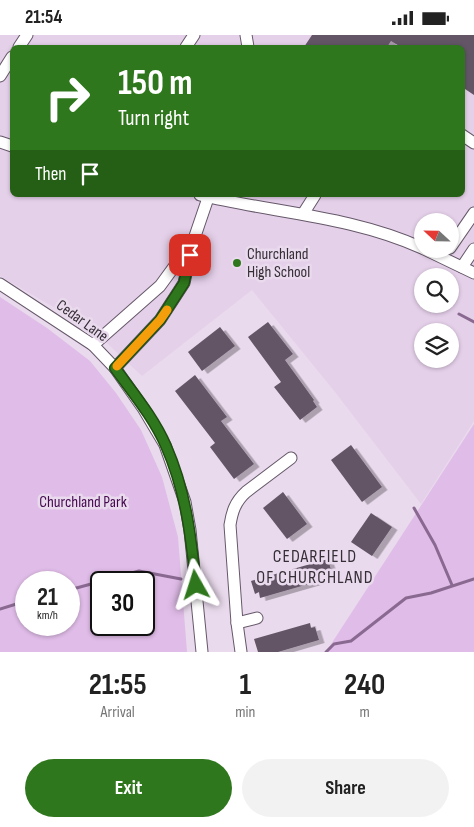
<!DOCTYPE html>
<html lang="en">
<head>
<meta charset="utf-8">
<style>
  :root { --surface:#fff; --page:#f2f2f2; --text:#222; --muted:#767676; --accent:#2f771c }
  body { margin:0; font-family:"Sofia Sans Condensed",sans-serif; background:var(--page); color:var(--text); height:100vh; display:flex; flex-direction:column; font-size:19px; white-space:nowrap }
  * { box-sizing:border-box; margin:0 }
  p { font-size:16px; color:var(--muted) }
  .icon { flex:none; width:28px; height:28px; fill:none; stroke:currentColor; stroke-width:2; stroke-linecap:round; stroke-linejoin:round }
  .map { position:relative; height:617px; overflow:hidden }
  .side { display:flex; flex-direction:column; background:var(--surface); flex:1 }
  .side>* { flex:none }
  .top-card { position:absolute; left:10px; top:10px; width:455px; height:152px; border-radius:8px; box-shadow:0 1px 4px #0004; background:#2f771c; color:#fff; overflow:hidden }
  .needle { width:32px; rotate:292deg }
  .fabs { position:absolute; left:414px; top:178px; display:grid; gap:10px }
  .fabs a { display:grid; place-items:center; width:45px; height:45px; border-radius:50%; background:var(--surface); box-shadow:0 1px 4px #0004; font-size:25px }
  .speed { position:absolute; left:15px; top:536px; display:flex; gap:10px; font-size:25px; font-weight:700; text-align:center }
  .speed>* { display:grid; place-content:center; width:65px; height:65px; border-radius:50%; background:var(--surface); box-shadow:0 1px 4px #0004; line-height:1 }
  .speed small { font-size:12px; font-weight:400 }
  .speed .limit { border:2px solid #111; border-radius:8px; background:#fff; color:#111 }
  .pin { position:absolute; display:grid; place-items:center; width:42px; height:42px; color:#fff; margin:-21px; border-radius:10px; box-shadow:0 2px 8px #0006 }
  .me { position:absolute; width:55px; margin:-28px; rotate:354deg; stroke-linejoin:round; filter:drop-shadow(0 0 4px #0008) }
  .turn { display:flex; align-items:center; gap:18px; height:105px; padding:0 25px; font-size:22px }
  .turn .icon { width:65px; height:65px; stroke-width:2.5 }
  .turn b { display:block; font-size:35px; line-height:42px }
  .then { display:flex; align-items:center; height:48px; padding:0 25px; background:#0003; gap:10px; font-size:19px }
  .eta { display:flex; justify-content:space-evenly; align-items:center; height:85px; text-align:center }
  .eta b { font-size:30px; font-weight:700; line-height:35px }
  .action { display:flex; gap:10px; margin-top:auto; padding:10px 25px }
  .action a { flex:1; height:58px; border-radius:30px; background:var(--accent); color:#fff; font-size:20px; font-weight:700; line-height:58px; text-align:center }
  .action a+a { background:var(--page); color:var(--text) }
  .status { display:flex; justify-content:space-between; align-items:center; height:35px; padding:0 25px; background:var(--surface); direction:ltr }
  .status svg { height:14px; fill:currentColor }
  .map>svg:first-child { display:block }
  .built { fill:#e5d0ea; fill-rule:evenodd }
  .green { fill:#e0bce8; fill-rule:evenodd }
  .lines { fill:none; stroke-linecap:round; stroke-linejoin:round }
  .stream { stroke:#8a6991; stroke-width:3 }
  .building { fill:#635566; filter:url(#shadow) }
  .minor-casing { stroke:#655869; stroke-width:13 }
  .minor { stroke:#fff; stroke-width:11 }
  .route-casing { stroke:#1f4d12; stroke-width:12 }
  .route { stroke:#2f771c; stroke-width:9 }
  .slow { stroke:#f59e0b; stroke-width:9 }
  .poi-dot { fill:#2f771c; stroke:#eadaed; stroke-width:2 }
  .labels { text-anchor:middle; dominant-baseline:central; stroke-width:5; stroke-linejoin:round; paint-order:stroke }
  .poi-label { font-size:16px; fill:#342e35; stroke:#eadaed; text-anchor:start }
  .street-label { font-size:16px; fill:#342e35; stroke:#eadaed }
  .park-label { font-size:16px; fill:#44094f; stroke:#eadaed }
  .neighbourhood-label { font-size:18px; letter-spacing:1px; fill:#342e35; stroke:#eadaed }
</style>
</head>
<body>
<div class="status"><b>21:54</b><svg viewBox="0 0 49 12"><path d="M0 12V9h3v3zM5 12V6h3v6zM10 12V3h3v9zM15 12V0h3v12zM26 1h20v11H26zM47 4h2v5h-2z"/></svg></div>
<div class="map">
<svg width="474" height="617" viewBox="0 0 474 617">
  <defs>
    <filter id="shadow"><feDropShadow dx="5.5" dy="3" stdDeviation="0" flood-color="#0004"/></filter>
  </defs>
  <rect width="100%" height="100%" fill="#eadaed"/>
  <path class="built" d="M0,0H474V386L421,469L335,357L252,255L142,341L93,295L0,241ZM12,12H462V160H12ZM422,186H450V214H422ZM422,241H450V269H422ZM422,296H450V324H422Z"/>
  <g class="green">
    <path d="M0,262L47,293L90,326L116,358L141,395L162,442L178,502L187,617H0ZM26,548H69V590H26ZM101,548H144V590H101Z"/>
    <path d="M474,389V617H326Z"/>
  </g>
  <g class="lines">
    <g class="stream">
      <path d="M459,279L474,287"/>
      <path d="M414,473L435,510L452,550"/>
      <path d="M69,555L139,536L181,544"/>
      <path d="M0,574L26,566"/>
      <path d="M326,617L334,609L351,606L406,563L431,558L474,544"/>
    </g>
  </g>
  <g class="building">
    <path d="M312,0H474V60L462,52V12H401L391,6L387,12H304Z"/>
    <path d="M268,287L293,319L285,325L314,365L313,366L317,372L300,385L274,352L281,347L248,302Z"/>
    <path d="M220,292L235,311L202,336L188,317Z"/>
    <path d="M195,340L227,382L221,386L254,429L234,444L210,412L215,408L175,356Z"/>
    <path d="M351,410L382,452L362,467L331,425Z"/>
    <path d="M283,457L307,489L287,504L263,473Z"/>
    <path d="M371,478L392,492L372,521L351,507Z"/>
    <path d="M328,524L333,542L260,563L259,557L255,559L251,546Z"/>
    <path d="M310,588L311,593L315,592L319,605L278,617H258L254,604Z"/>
  </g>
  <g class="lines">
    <defs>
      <g id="minor">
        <path d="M246,0L248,12"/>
        <path d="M19,12L27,0"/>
        <path d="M186,12L194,0"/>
        <path d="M0,41L12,22"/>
        <path d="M462,100L474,108"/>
        <path d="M0,107L12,111"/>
        <path d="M200,160C275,178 351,181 422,213"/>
        <path d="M303,179L315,160"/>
        <path d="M450,213L474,178"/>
        <path d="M424,214L474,238"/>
        <path d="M462,232L474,214"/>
        <path d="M0,249L93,310L115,333L143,373L165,410L185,467L190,495L202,617"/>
        <path d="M93,310L160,251L190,210"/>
        <path d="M115,333L160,285L184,248L193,207L209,160"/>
        <path d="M237,588L257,583"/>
        <path d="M241,617L237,588L230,490C232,477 235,467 246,457L291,423"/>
      </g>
    </defs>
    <use href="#minor" class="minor-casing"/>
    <use href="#minor" class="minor"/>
  </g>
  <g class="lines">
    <defs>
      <path id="route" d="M190,220L184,248L160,285L115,333C133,358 154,383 166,411C186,456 191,502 196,550"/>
    </defs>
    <use href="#route" class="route-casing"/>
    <use href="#route" class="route"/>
    <path class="slow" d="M117,331L160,285L167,275"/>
  </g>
  <circle class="poi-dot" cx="237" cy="228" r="5"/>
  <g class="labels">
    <g class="poi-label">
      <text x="247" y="219">Churchland<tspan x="247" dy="18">High School</tspan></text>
    </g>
    <g class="street-label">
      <text transform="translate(82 286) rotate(36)">Cedar Lane</text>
    </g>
    <g class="park-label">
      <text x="83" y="467">Churchland Park</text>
    </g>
    <g class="neighbourhood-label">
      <text x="315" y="521">CEDARFIELD<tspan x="315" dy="21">OF CHURCHLAND</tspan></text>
    </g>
  </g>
</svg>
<div class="fabs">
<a><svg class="needle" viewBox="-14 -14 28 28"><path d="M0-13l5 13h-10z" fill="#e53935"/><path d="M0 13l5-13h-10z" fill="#767676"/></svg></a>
<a><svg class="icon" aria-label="search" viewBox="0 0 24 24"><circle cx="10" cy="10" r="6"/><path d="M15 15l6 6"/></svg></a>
<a><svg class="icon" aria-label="layers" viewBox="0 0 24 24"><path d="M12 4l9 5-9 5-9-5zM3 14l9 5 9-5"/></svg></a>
</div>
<div class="speed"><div>21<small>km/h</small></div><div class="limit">30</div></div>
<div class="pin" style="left:190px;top:220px;background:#d93025"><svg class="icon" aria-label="arrive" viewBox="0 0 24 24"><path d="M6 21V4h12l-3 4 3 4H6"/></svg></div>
<svg class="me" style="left:196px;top:550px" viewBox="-20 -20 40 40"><path d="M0-17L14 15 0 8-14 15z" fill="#2f771c" stroke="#fff" stroke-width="4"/></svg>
<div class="top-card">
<div class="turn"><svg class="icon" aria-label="right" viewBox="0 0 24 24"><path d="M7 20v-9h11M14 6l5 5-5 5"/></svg><div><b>150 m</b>Turn right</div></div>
<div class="then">Then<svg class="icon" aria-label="arrive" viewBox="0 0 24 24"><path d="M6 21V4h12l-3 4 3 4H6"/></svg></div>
</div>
</div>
<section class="side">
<div class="eta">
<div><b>21:55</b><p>Arrival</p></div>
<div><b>1</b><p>min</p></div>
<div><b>240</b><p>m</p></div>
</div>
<div class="action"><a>Exit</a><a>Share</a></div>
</section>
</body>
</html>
